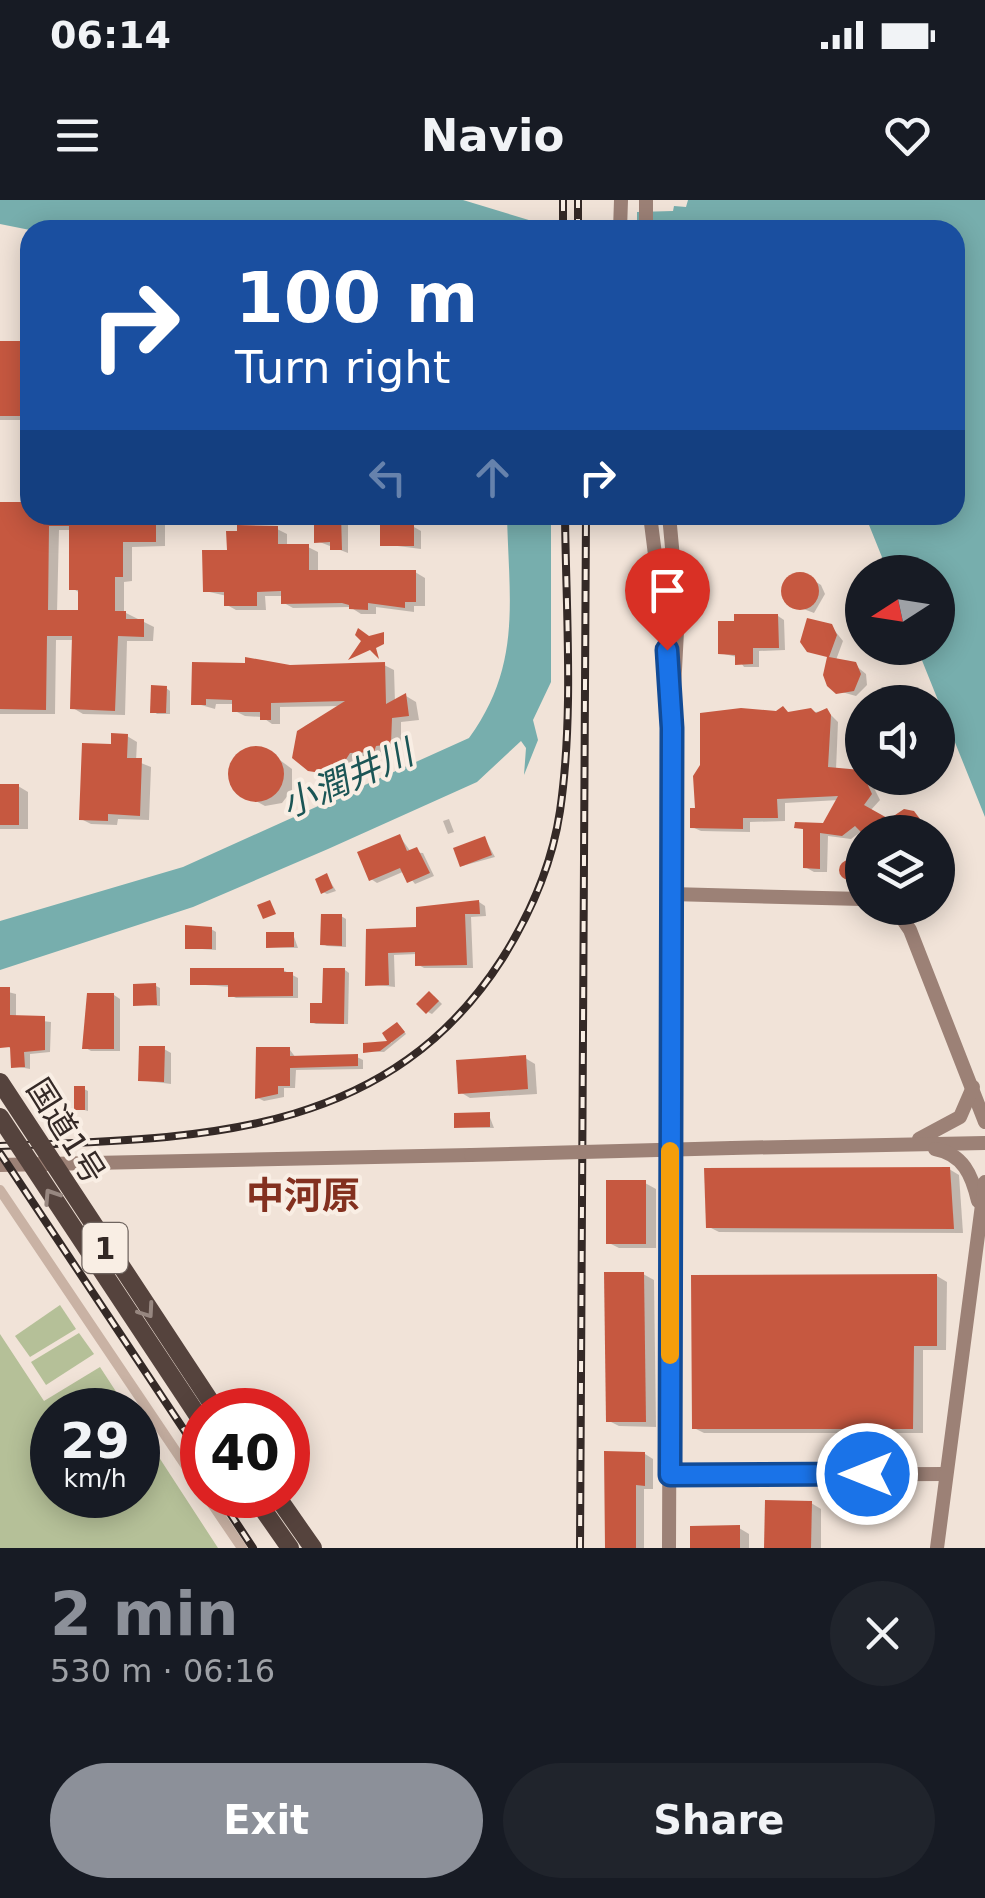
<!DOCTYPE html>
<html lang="en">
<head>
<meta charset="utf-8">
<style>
  :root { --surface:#171b24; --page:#20242c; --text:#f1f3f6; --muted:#9ea1a6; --accent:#8c9099 }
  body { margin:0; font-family:"DejaVu Sans","Noto Sans JP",sans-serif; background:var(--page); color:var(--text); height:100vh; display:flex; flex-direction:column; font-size:38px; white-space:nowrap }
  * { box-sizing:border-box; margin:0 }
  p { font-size:32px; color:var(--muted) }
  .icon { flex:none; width:55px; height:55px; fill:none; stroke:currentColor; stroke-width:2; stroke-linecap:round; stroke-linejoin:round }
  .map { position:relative; height:1348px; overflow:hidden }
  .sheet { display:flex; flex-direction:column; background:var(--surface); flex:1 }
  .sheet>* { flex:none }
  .guide { position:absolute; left:20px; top:20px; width:945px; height:305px; border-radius:30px; box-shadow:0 5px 25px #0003; background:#1a4fa0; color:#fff; overflow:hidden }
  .needle { width:65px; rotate:258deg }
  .tools { position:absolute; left:845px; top:355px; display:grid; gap:20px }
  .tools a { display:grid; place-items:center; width:110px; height:110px; border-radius:50%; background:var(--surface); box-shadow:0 5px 25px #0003; font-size:50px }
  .speed { position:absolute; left:30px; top:1188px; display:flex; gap:20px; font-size:50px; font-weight:700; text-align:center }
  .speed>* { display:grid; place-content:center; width:130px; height:130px; border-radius:50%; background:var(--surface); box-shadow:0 5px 25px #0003; line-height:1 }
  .speed small { font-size:25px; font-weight:400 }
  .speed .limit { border:15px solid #d22; background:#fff; color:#111 }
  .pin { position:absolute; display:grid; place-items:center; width:85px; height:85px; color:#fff; margin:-102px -42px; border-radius:50% 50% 50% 0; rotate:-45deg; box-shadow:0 0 10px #0007 }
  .pin .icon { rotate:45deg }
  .me { position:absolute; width:110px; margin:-55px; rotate:270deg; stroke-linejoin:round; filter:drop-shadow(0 0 8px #0008) }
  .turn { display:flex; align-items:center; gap:35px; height:210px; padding:0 50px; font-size:45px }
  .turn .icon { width:130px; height:130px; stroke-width:2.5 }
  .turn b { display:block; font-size:70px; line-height:85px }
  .lanes { display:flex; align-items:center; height:95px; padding:0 50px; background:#0003; justify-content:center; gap:50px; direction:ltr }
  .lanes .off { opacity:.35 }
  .round { display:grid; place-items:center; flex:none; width:105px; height:105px; border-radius:52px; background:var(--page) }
  .headline { display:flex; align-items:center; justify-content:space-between; height:170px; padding:0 50px }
  h1 { font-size:60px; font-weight:700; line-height:75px; color:var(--accent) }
  .action { display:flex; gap:20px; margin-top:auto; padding:20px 50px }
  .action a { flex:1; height:115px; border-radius:60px; background:var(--accent); color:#fff; font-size:40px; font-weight:700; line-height:115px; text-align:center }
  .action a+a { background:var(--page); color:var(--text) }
  .status { display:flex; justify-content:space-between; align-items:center; height:70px; padding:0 50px; background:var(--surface); direction:ltr }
  .status svg { height:28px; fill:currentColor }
  header { display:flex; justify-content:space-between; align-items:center; height:130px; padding:0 50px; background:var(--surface); font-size:45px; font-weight:700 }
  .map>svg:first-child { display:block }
  .green { fill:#b5c098 }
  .water { fill:#77aead }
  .shadow { fill:#0003; fill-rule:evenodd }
  .building { fill:#c65840; fill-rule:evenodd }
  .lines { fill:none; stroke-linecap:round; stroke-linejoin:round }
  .street { stroke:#c9b2a4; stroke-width:10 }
  .secondary { stroke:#9c8176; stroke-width:14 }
  .highway { stroke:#55433d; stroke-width:18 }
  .rail-casing { stroke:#342926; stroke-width:8 }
  .rail { stroke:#f9eee4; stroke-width:4; stroke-dasharray:11; stroke-linecap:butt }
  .secondary-bridge { stroke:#9c8176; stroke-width:14 }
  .highway-bridge { stroke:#55433d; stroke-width:18 }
  .oneway { stroke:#978780 }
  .route-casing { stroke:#114b97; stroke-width:25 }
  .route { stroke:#1a73e8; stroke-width:18 }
  .slow { stroke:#f59e0b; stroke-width:18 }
  .labels { text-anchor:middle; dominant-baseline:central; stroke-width:8; stroke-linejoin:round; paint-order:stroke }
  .shield { fill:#f9eee4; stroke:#6f645f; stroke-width:2.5 }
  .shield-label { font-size:30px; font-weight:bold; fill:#342926 }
  .street-label { font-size:32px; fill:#342926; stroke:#f9eee4 }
  .water-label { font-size:35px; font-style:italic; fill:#1b5555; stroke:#f9eee4 }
  .quarter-label { font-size:38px; font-weight:bold; fill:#83301f; stroke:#f9eee4 }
</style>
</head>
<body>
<div class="status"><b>06:14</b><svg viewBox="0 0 49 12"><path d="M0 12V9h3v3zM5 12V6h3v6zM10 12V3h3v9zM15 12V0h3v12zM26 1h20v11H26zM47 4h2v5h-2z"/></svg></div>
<header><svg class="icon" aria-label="menu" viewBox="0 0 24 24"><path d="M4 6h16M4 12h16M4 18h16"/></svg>Navio<svg class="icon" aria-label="heart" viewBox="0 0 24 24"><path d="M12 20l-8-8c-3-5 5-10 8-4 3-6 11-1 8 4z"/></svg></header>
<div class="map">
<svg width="985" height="1348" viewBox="0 0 985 1348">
  <rect width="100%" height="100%" fill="#f1e3d8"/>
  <g class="green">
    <path d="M60,1105L76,1129L30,1157L15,1136Z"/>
    <path d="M79,1133L94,1154L46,1185L31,1162Z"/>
    <path d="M0,1134L44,1201L100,1167L128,1210H52V1295H138V1225L218,1348H0Z"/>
  </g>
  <g class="water">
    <path d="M0,0H463L552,27L30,30L0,24Z"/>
    <path d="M688,0H985V617L917,448H938V372H888L865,315H955V30H637V12L673,11L674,6L686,7Z"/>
    <path d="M507,315H551V482L533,520L538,540L524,575L526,548L521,541L477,582L328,649L193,707L0,770V721L183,667L469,538C522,465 509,401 507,315Z"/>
  </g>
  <g class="shadow">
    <path d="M0,144L30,146V220H0Z"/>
    <path d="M0,304L30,305V315H165V346L132,347V381L124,382V412L154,427L153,441H127L125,515L83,514L73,508L74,440H56L55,514H0ZM59,330H72V388L80,393L81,413H57Z"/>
    <path d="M306,315L348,316V353L317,341L316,323Z"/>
    <path d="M414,327L421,331V349L382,344Z"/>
    <path d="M277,329L287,334V347H308L318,352V373L415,372L425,378V406H414V412L376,407V414H361L350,407L293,408L284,403L283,396H265L266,410H236L227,405V396L205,391L229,352Z"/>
    <path d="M803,374L821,385L825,394L814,413L788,403L784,390L788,380Z"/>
    <path d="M778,416L784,420L785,450L759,451V467H744L737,457L720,453Z"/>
    <path d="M831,426L843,441L836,460L850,461L866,474L867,485L856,496L838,491L829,457L813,451Z"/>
    <path d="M384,465L394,470L395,502L406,496L416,502L419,520L401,522V549L385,550L384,556L360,557L346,575L329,579L294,557L296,540L305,526L342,506L280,507V524H272L262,517L245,516L235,511V504H216L215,509L194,503L290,468Z"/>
    <path d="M166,488L170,491V514H157L153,511Z"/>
    <path d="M827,511L838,522L836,570L869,578L880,600L870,611L889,622L904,612L927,626L924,632L863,630L851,639L828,636L827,672H814L805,667L806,631L797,626L825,625L839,600L785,603V621L750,622V632L701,631L692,627L697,610L790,514Z"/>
    <path d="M127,536L137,542L136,561L151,567L149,620L118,619L117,625L91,624L81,619L113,547Z"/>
    <path d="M265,549L292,569V590L282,603L265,606L238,591L232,567L240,554Z"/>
    <path d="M0,586H18L28,592V629H0Z"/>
    <path d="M449,619L454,632L448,634L443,621Z"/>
    <path d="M400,637L411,652L423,653L434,676L415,684L405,671L377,683L371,679Z"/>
    <path d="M485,639L495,657L462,666Z"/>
    <path d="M846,664L862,668L857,679L843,671Z"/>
    <path d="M327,676L336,691L327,694L323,692Z"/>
    <path d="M479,702L485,706L486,716L471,717L473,768H424L417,764V754L394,755L395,787L368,784V731L418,730Z"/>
    <path d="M341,716L346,719V747L327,746L323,744Z"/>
    <path d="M211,729L216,732V750L188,748Z"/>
    <path d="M293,734L298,748L269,747Z"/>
    <path d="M283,770L298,778V798H236L230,795V787L193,784Z"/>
    <path d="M345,770L349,773L348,824H316L312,822Z"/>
    <path d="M156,786L160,788V806L136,804Z"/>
    <path d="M0,790L16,794V818L51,822L50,852L30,854V869L14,866L13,850L0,841Z"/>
    <path d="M114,795L120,799V851H91L84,847Z"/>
    <path d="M434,796L442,804L432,814L428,812Z"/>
    <path d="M400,826L406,834L384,852L366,851L365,845L392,843L385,834Z"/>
    <path d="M164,849L171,853V884L140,880Z"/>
    <path d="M290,850L296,858L357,857L363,860V869L296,870L295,888H284V897L264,901L258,898Z"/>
    <path d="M525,858L535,864L537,894L470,898L460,892Z"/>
    <path d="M84,889L88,891V911L77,908Z"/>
    <path d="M489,915L494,928L457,927Z"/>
    <path d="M949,969L959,975L963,1033L719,1032L709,1027Z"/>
    <path d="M645,983L656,989V1048H619L609,1043Z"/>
    <path d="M643,1074L654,1080L656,1227L619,1226L609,1221Z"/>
    <path d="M937,1076L947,1082L946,1150H923V1233H704L694,1228Z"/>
    <path d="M645,1254L653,1259V1289H644V1348H606Z"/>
    <path d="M811,1303L821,1309V1348H767Z"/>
    <path d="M739,1328L749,1334V1348H693Z"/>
  </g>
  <g class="building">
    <rect x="0" y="141" width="28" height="75"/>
    <path d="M0,302H30V315H156V342H123V377H115V411H126V419H144V437L118,436L115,511L70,509L72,436H47L46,510L0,509ZM49,326H69V390H78V410H48Z"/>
    <path d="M314,315H341L342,350H330V342L314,343Z"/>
    <rect x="380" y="324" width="34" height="22"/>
    <path d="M237,325L278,326V344H309V370H416V402H405V408L368,403V410L349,409V405L342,403L281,404V391L257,392V406H224V392H203L202,350H227L226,331H237Z"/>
    <circle cx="800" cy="391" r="19"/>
    <path d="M734,414H778L779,448H753V464L735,465V455L718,454V421H734Z"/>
    <path d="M807,418L832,424L837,435L829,457L856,462L861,474L854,491L836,494L827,486L823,475L827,457L807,452L800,442Z"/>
    <path d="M358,428L369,436L384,432V444L376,448L379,459L370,450L348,460L361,441L355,435Z"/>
    <path d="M245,457L290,465L385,462L386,504L406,493L409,516L392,518L391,544L376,546L374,552L350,553L343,564L327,574L308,571L292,558L297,531L345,501L271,503V520H260V512H232V500L206,499V505H191L192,462L245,463Z"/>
    <path d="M151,485L167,486L166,513H150Z"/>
    <path d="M783,506L788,512L811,508L816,513L827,508L831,515L828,567L861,570L872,594L864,605L889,619L904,609L914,611L920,619L917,632H895L889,626L882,632H861L855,626L842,636L820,633V669L803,668V629L794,628L795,622L823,623L838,596L777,599L778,618H743V629L690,628V608H695L693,576L700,565V513L741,508L776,511Z"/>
    <path d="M111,533L128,534L127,558H142L140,616L108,614V621L79,620L82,543L111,544Z"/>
    <circle cx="256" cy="574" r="28"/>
    <rect x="0" y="584" width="19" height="41"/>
    <path d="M400,634L407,651L417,647L430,673L407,683L400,668L369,681L357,652Z"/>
    <path d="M485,636L492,655L460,667L453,648Z"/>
    <circle cx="849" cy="670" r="10"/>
    <path d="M327,673L333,688L321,694L315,679Z"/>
    <path d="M270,700L276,714L263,719L257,705Z"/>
    <path d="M479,700L480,714H465L467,765L415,766V752L388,753L389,785L365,786L366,729L416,727V707Z"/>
    <path d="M321,714H342V746L320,745Z"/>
    <path d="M185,725L212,727V749H185Z"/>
    <path d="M266,732H294V747L266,748Z"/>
    <path d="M190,768H284V772H293V796L228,797V785H190Z"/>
    <path d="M323,768H345L344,824L310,823V803H322Z"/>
    <path d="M156,783L157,805L133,806V784Z"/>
    <path d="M0,787H10V815L45,816V850L24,852L25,867L11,868L10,847L0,848Z"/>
    <path d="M429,791L439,801L426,814L416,804Z"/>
    <path d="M87,793H114V849H82Z"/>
    <path d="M397,822L405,832L380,851L363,853V843L387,841L382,833Z"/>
    <path d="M139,846H165L164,882L138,881Z"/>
    <path d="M256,847H290V856L358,854V866L290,868V886H278V894L255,899Z"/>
    <path d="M526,855L528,889L458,894L456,860Z"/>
    <rect x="74" y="886" width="11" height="24"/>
    <path d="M490,912V927L454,928V913Z"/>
    <path d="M950,967L954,1029L706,1028L704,968Z"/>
    <rect x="606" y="980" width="40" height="64"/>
    <path d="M604,1072H644L646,1222H606Z"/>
    <path d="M937,1074V1146H914L913,1229H692L691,1075Z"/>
    <path d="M604,1251L645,1252V1286L636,1285V1348H605Z"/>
    <path d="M765,1300L812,1301L811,1348H764Z"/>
    <path d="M740,1325V1348H690V1326Z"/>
  </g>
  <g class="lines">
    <g class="street">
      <path d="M0,990L202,1290"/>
      <path d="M206,1295L242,1348"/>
    </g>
    <g class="secondary">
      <path d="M646,0V30"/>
      <path d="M620,30L621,0"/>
      <path d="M650,315L668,457"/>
      <path d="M669,315L678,412L672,527L669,1348"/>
      <path d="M671,694L862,699"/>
      <path d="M895,708L910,730L985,922"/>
      <path d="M919,939L960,917L973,887"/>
      <path d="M732,948L985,943"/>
      <path d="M935,949C963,954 972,975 978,1001"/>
      <path d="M0,965L471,955"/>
      <path d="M670,1275L946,1274"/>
      <path d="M937,1348L985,982"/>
    </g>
    <g class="highway">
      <path d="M253,1295L290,1348"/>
      <path d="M276,1295L313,1348"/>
    </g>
    <defs>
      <g id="rail">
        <path d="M563,0V30"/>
        <path d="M578,30V0"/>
        <path d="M0,946C193,938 385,941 502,759C531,713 552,665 560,611C574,515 566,412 565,315"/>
        <path d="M0,953L202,1257"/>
        <path d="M218,1295L253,1348"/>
        <path d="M580,1348L586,315"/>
      </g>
    </defs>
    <use href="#rail" class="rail-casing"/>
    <use href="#rail" class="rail"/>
    <path class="secondary-bridge" d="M471,955L732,948"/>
    <g class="highway-bridge">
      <path d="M0,882L216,1210"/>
      <path d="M0,917L202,1222"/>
    </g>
  </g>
  <defs><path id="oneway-chevron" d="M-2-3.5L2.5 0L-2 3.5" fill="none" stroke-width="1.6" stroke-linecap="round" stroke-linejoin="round" transform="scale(2.5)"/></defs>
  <g class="oneway">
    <use href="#oneway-chevron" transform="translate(51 996) rotate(-123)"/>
    <use href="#oneway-chevron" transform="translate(147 1111) rotate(55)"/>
  </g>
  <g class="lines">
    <defs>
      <path id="route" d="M667,450L672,528L670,1275L867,1274"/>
    </defs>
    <use href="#route" class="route-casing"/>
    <use href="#route" class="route"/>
    <path class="slow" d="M670,1155V951"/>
  </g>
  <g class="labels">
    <rect class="shield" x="82.5" y="1023" width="45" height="50" rx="8"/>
    <g class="shield-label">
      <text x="105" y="1048">1</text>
    </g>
    <g class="street-label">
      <text transform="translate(66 931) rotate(58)">国道1号</text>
    </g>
    <g class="water-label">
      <text transform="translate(347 579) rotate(-24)">小潤井川</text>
    </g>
    <g class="quarter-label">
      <text x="303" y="996">中河原</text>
    </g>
  </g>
</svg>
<div class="tools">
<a><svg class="needle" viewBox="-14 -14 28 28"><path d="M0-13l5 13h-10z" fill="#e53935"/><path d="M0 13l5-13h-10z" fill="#9ea1a6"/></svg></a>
<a><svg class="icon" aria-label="sound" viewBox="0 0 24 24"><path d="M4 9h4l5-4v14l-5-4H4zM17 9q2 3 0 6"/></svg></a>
<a><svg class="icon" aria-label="layers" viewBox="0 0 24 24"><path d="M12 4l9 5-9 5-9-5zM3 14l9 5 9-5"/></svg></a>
</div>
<div class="speed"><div>29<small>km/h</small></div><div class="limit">40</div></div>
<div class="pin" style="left:667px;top:450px;background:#d93025"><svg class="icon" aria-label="arrive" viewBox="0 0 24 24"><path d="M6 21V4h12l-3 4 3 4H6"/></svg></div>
<svg class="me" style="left:867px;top:1274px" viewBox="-20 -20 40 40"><circle r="17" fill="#1a73e8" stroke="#fff" stroke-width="3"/><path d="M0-11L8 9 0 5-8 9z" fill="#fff"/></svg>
<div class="guide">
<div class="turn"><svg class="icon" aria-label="right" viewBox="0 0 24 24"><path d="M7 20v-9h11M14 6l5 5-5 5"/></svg><div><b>100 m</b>Turn right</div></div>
<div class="lanes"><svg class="icon off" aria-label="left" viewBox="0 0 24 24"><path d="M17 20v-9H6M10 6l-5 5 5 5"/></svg><svg class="icon off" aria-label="ahead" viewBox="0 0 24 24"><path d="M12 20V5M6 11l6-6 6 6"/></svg><svg class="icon" aria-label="right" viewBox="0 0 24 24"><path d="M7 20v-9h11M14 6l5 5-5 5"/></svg></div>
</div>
</div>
<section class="sheet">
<div class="headline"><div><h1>2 min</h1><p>530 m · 06:16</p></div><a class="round"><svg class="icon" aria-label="close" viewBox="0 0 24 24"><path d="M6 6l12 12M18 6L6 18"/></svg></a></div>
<div class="action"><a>Exit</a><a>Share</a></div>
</section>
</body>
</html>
